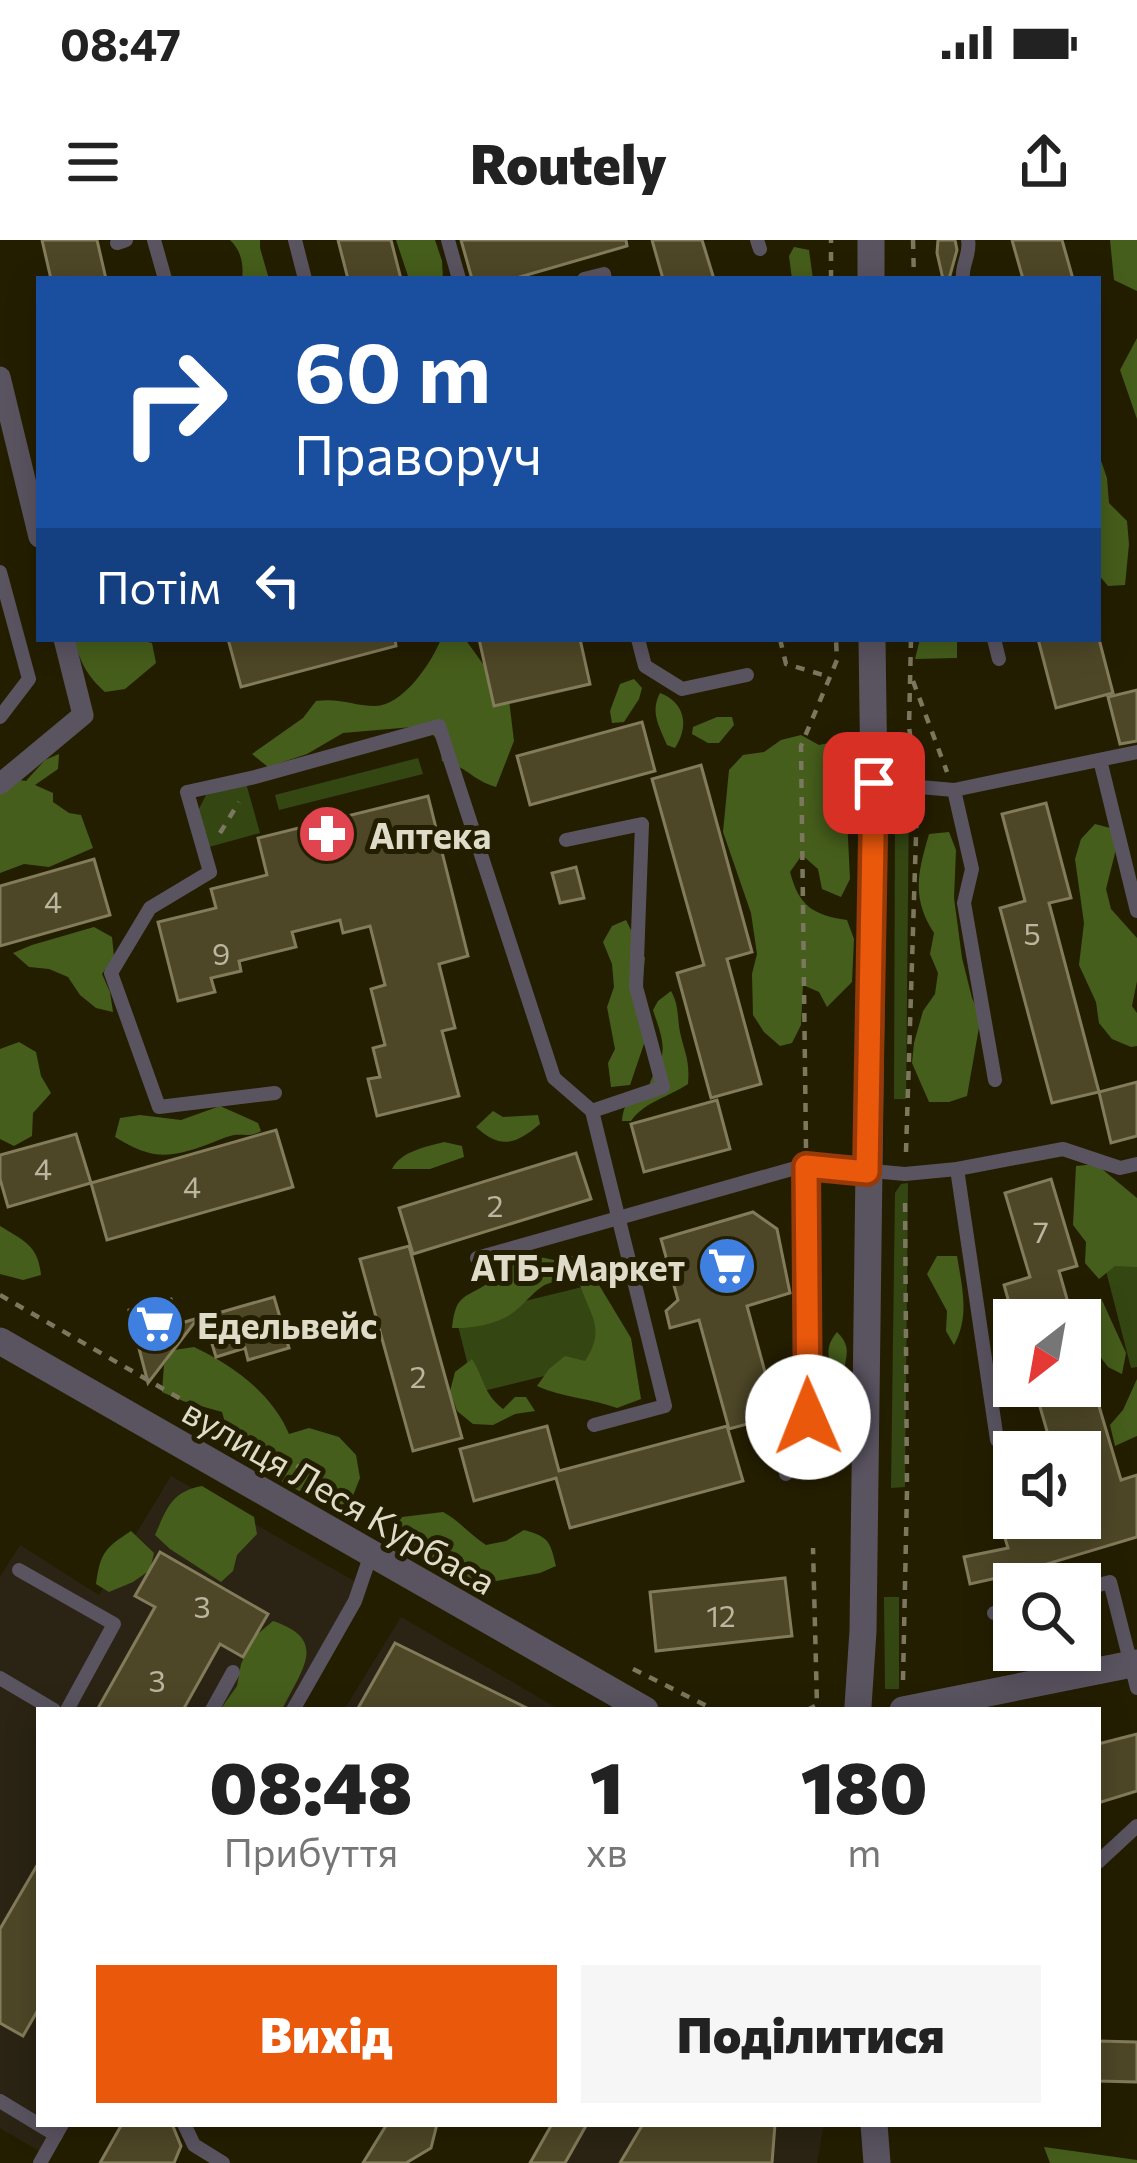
<!DOCTYPE html>
<html lang="uk">
<head>
<meta charset="utf-8">
<style>
  :root { --surface:#fff; --page:#f6f6f6; --text:#222; --muted:#767676; --accent:#ea580c }
  body { margin:0; font-family:Commissioner,sans-serif; background:var(--page); color:var(--text); height:100vh; display:flex; flex-direction:column; font-size:45px; white-space:nowrap }
  * { box-sizing:border-box; margin:0 }
  p { font-size:39px; color:var(--muted) }
  .icon { flex:none; width:66px; height:66px; fill:none; stroke:currentColor; stroke-width:2; stroke-linecap:round; stroke-linejoin:round }
  .map { position:relative; flex:1; overflow:hidden }
  .details { position:absolute; left:36px; top:1467px; width:1065px; height:420px; display:flex; flex-direction:column; background:var(--surface); border-radius:0px; box-shadow:0 6px 30px #0003 }
  .details>* { flex:none }
  .hud { position:absolute; left:36px; top:36px; width:1065px; height:366px; border-radius:0px; box-shadow:0 6px 30px #0003; background:#1a4fa0; color:#fff; overflow:hidden }
  .needle { width:78px; rotate:211deg }
  .tools { position:absolute; left:993px; top:1059px; display:grid; gap:24px }
  .tools a { display:grid; place-items:center; width:108px; height:108px; border-radius:0px; background:var(--surface); box-shadow:0 6px 30px #0003; font-size:60px }
  .pin { position:absolute; display:grid; place-items:center; width:102px; height:102px; color:#fff; margin:-51px; border-radius:24px; box-shadow:0 6px 18px #0006 }
  .me { position:absolute; width:132px; margin:-66px; rotate:359deg; stroke-linejoin:round; filter:drop-shadow(0 0 9px #0008) }
  .turn { display:flex; align-items:center; gap:42px; height:252px; padding:0 60px; font-size:54px }
  .turn .icon { width:156px; height:156px; stroke-width:2.5 }
  .turn b { display:block; font-size:84px; line-height:102px }
  .then { display:flex; align-items:center; height:114px; padding:0 60px; background:#0003; gap:24px; font-size:45px }
  .eta { display:flex; justify-content:space-evenly; align-items:center; height:204px; text-align:center }
  .eta b { font-size:72px; font-weight:800; line-height:84px }
  .action { display:flex; gap:24px; margin-top:auto; padding:24px 60px }
  .action a { flex:1; height:138px; border-radius:0px; background:var(--accent); color:#fff; font-size:48px; font-weight:800; line-height:138px; text-align:center }
  .action a+a { background:var(--page); color:var(--text) }
  .status { display:flex; justify-content:space-between; align-items:center; height:84px; padding:0 60px; background:var(--surface); direction:ltr }
  .status svg { height:33px; fill:currentColor }
  header { display:flex; justify-content:space-between; align-items:center; height:156px; padding:0 60px; background:var(--surface); font-size:54px; font-weight:800 }
  .map>svg:first-child { display:block }
  .industrial { fill:#2b2414 }
  .green { fill:#344713 }
  .forest { fill:#465e1b }
  .building { fill:#4e4727; stroke:#837c5a; stroke-width:3 }
  .lines { fill:none; stroke-linecap:round; stroke-linejoin:round }
  .path { stroke:#7c7860; stroke-width:4.5; stroke-dasharray:9 9; stroke-linecap:butt }
  .service { stroke:#5a5461; stroke-width:14 }
  .pedestrian { stroke:#5a5461; stroke-width:21 }
  .minor { stroke:#5a5461; stroke-width:27 }
  .route-casing { stroke:#983908; stroke-width:30 }
  .route { stroke:#ea580c; stroke-width:21 }
  .labels { text-anchor:middle; dominant-baseline:central; stroke-width:10; stroke-linejoin:round; paint-order:stroke }
  .number-label { font-size:30px; fill:#bab6a0 }
  .poi-label { font-size:36px; font-weight:bold; fill:#dedbc9; stroke:#241e00; text-anchor:start }
  .street-label { font-size:36px; fill:#dedbc9; stroke:#241e00 }
</style>
</head>
<body>
<div class="status"><b>08:47</b><svg viewBox="0 0 49 12"><path d="M0 12V9h3v3zM5 12V6h3v6zM10 12V3h3v9zM15 12V0h3v12zM26 1h20v11H26zM47 4h2v5h-2z"/></svg></div>
<header><svg class="icon" aria-label="menu" viewBox="0 0 24 24"><path d="M4 6h16M4 12h16M4 18h16"/></svg>Routely<svg class="icon" aria-label="share" viewBox="0 0 24 24"><path d="M12 15V3M7 8l5-5 5 5M5 13v7h14v-7"/></svg></header>
<div class="map">
<svg width="1137" height="1923" viewBox="0 0 1137 1923">
  <rect width="100%" height="100%" fill="#241e00"/>
  <g class="industrial">
    <path d="M171,1236L363,1346L293,1470H39V1884H58L42,1913L0,1888V1337L20,1305L99,1355Z"/>
    <path d="M401,1377L560,1470H344Z"/>
    <path d="M554,1884H824L817,1923H531Z"/>
  </g>
  <g class="green">
    <path d="M418,518L423,534L279,570L275,555Z"/>
    <path d="M246,543L260,593L209,607L198,571L206,555Z"/>
    <path d="M909,557L906,859H894L895,579L901,562Z"/>
    <path d="M908,943L905,1247L891,1248L895,953L901,944Z"/>
    <path d="M1137,1014V1127L1131,1128L1104,1023Z"/>
    <path d="M586,1046L605,1121L475,1153L456,1078Z"/>
    <path d="M884,1357H899V1449H885Z"/>
  </g>
  <g class="forest">
    <path d="M230,0H260V8L269,39H242C244,25 241,10 230,0Z"/>
    <path d="M396,0H435L442,21L443,39H409Z"/>
    <path d="M1110,0H1137V51L1114,40Z"/>
    <path d="M794,7L809,10L813,39H792L789,16Z"/>
    <path d="M1137,98V179L1120,130Z"/>
    <path d="M1098,212L1107,238L1109,263L1127,281L1129,304L1125,345L1108,346L1098,334Z"/>
    <path d="M74,399H134L152,403L156,423L125,449L105,452C87,436 80,422 74,399Z"/>
    <path d="M441,399H465L509,460L514,501L496,547C470,539 469,527 442,521L439,501L424,486L343,493L307,514L268,527L252,514L303,478L316,461C342,458 353,466 375,466C403,466 432,422 441,399Z"/>
    <path d="M920,399H957V418L915,419Z"/>
    <path d="M634,439L642,448L639,459L624,482L612,483L610,471L620,444Z"/>
    <path d="M660,453C686,463 689,487 675,508L667,505C659,486 650,472 660,453Z"/>
    <path d="M717,477H732L734,485L719,503H708L692,494L693,487Z"/>
    <path d="M801,495L819,505L839,501L853,516L846,557L850,639L841,657L822,649L818,629L802,615L790,632C799,666 813,675 847,680L854,699L852,742L827,767L819,752L803,745L801,785L792,803L780,806L764,792L753,775L752,734L757,714L751,673L723,592L729,530L743,515L764,512L781,500Z"/>
    <path d="M59,514L58,529L35,545L53,553V562L69,573L81,575L93,608L49,627L24,624L0,633V537L26,541L45,520Z"/>
    <path d="M1095,584L1114,589L1116,609L1106,649L1111,669L1137,698V741L1132,766L1137,773V806L1131,807L1112,799L1099,783L1096,762L1079,725L1084,683L1075,619L1081,599Z"/>
    <path d="M949,592L956,610L954,658L962,718L972,758L981,776L967,856L949,862H929L912,823L914,803L923,771L935,754L938,733L930,714L934,693C911,657 918,633 929,594Z"/>
    <path d="M626,680L645,718L640,768L645,801L630,845L611,847L608,823L615,809L607,767L614,747L612,724L603,702L612,686Z"/>
    <path d="M94,687L112,697L114,717L102,734L110,752L113,772L96,768L80,755L68,737L49,729L29,727L13,713L32,705Z"/>
    <path d="M671,751C679,765 677,776 680,792C685,815 690,819 688,844C669,857 644,862 631,881H622C624,861 632,855 649,846C652,835 660,823 662,815C665,801 657,783 653,770L658,761Z"/>
    <path d="M19,802L36,812L41,836L51,853L33,873L32,896L14,906L0,899V809Z"/>
    <path d="M220,866L258,883L261,891C251,897 245,894 234,895C224,897 215,902 206,905C167,919 151,919 115,897L120,878L140,875L181,880Z"/>
    <path d="M493,871L503,877L538,875L540,884C516,904 501,910 476,887Z"/>
    <path d="M444,902L462,906L464,917L430,929H392C401,911 426,907 444,902Z"/>
    <path d="M1096,924L1137,958V1027L1115,1026L1099,1039L1085,1023L1086,1002L1073,985L1076,926Z"/>
    <path d="M0,986C24,1001 38,1005 41,1035L23,1040L0,1034Z"/>
    <path d="M578,1013L595,1024L599,1045L631,1098L641,1159L617,1168C590,1158 563,1158 537,1146L549,1129L565,1116L585,1121C606,1089 591,1077 580,1045C542,1035 541,1049 515,1071C500,1084 471,1089 452,1088C456,1050 467,1060 492,1040C517,1019 526,1011 560,1022Z"/>
    <path d="M937,1016H957C962,1047 970,1076 954,1105L946,1091L947,1071L927,1034Z"/>
    <path d="M1101,1058L1126,1113L1122,1134L1108,1127L1083,1094L1088,1074Z"/>
    <path d="M837,1092C855,1110 842,1119 845,1139C848,1163 863,1174 838,1194L827,1186C825,1169 831,1159 832,1143C834,1120 820,1113 837,1092Z"/>
    <path d="M194,1107C232,1125 272,1153 289,1194L309,1188L339,1197L356,1215L360,1238L350,1263L328,1267L227,1211L230,1200L222,1172L183,1161L162,1152L164,1125L174,1110Z"/>
    <path d="M472,1119C485,1140 483,1153 503,1169L515,1157H526L535,1171L515,1174L493,1185L473,1184L457,1171L450,1151L455,1132Z"/>
    <path d="M1137,1139V1196L1115,1206L1110,1185L1123,1170Z"/>
    <path d="M202,1246L254,1277L257,1294L237,1315L233,1331L221,1342L170,1309L155,1295C167,1268 171,1252 202,1246Z"/>
    <path d="M443,1272C460,1281 470,1295 486,1305L506,1301L524,1290C549,1297 550,1301 556,1326L540,1333L479,1344C445,1317 418,1332 389,1291L402,1277Z"/>
    <path d="M131,1291L154,1313L150,1330L133,1342L109,1352L96,1344C100,1313 105,1308 131,1291Z"/>
    <path d="M273,1381C330,1400 301,1430 282,1470H220L237,1446L241,1424L254,1397Z"/>
    <path d="M1044,1907L1137,1920V1923H1050Z"/>
  </g>
  <g class="building">
    <path d="M42,0H97L106,39H51Z"/>
    <path d="M338,0H391L401,39H348Z"/>
    <path d="M461,0H626L627,6L513,39H472Z"/>
    <path d="M652,0H702L714,39H663Z"/>
    <path d="M938,0H955L957,10L949,39H943L937,13Z"/>
    <path d="M1012,0H1062L1073,39H1023Z"/>
    <path d="M228,399H395L396,406L241,447Z"/>
    <path d="M479,399H580L590,444L494,466Z"/>
    <path d="M1038,399H1099L1113,453L1056,468Z"/>
    <path d="M1137,450V501L1120,504L1108,457Z"/>
    <path d="M642,482L655,531L530,565L517,516Z"/>
    <path d="M701,525L752,712L727,719L761,844L711,858L677,733L704,725L652,539Z"/>
    <path d="M428,556L468,716L439,724L455,788L442,791L459,856L377,876L368,839L380,837L373,808L385,805L371,749L385,745L370,686L343,693L340,680L292,692L296,707L239,721L241,731L211,738L215,752L178,761L158,682L216,668L211,649L267,635L258,598Z"/>
    <path d="M1046,563L1071,658L1049,663L1099,852L1052,863L1000,668L1025,661L1002,574Z"/>
    <path d="M94,619L110,675L0,706V646Z"/>
    <path d="M576,627L584,658L560,663L552,633Z"/>
    <path d="M1137,842V896L1111,903L1099,852Z"/>
    <path d="M717,860L730,909L644,932L631,884Z"/>
    <path d="M276,890L293,947L107,1000L91,943Z"/>
    <path d="M76,894L91,943L8,967L0,939V915Z"/>
    <path d="M576,913L591,959L413,1014L399,968Z"/>
    <path d="M1051,939L1077,1026L1059,1031L1073,1080H1014L1004,1045L1030,1037L1005,953Z"/>
    <path d="M753,972L777,989L790,1053L747,1066L777,1176L729,1189L699,1080L670,1088L666,1071L678,1060L661,999Z"/>
    <path d="M409,1006L462,1198L413,1211L360,1019Z"/>
    <path d="M274,1057L289,1108L248,1120L245,1108L216,1117L204,1077Z"/>
    <path d="M171,1059L178,1084L198,1078L148,1143L129,1070Z"/>
    <path d="M1034,1146H1093L1121,1240L1137,1235V1297L1010,1335L970,1344L964,1317L1008,1308L999,1278H1080V1212H1053Z"/>
    <path d="M547,1186L559,1231L727,1186L743,1241L570,1288L556,1238L474,1261L460,1209Z"/>
    <path d="M160,1312L268,1374L243,1417L220,1404L183,1470H97L155,1367L135,1356Z"/>
    <path d="M785,1338L792,1396L656,1411L650,1352Z"/>
    <path d="M395,1403L531,1470H357Z"/>
    <path d="M1137,1494V1551L1098,1563V1504Z"/>
    <path d="M39,1622V1768L23,1796L0,1783V1689Z"/>
    <path d="M1098,1801L1137,1802V1842L1098,1841Z"/>
    <path d="M122,1884H172L181,1906L174,1923H100Z"/>
    <path d="M387,1884H437L431,1908L406,1923H363Z"/>
    <path d="M552,1884H587L565,1923H530Z"/>
    <path d="M643,1884H775L772,1923H620Z"/>
  </g>
  <g class="lines">
    <g class="path">
      <path d="M913,0L914,39"/>
      <path d="M831,39V0"/>
      <path d="M780,399L786,424L830,437"/>
      <path d="M911,399L909,487L915,529"/>
      <path d="M913,441L947,532"/>
      <path d="M220,593L239,562"/>
      <path d="M806,908L801,506L837,420L836,399"/>
      <path d="M906,912L917,564"/>
      <path d="M0,1055L384,1276"/>
      <path d="M633,1429L715,1470"/>
      <path d="M903,1440L907,1250L905,954"/>
      <path d="M807,1470L817,1465L813,1308"/>
    </g>
    <g class="service">
      <path d="M154,0L165,39"/>
      <path d="M295,0L305,39"/>
      <path d="M448,0L459,39"/>
      <path d="M757,0L760,9"/>
      <path d="M117,3L126,0"/>
      <path d="M584,39L604,34L605,39"/>
      <path d="M963,39C961,25 971,14 968,0"/>
      <path d="M0,332L29,439L0,477"/>
      <path d="M638,399L645,426L682,449L747,435"/>
      <path d="M994,399L999,419"/>
      <path d="M1100,520L1137,671"/>
      <path d="M874,543L954,550L972,629L964,663L995,840"/>
      <path d="M954,550L1137,512"/>
      <path d="M566,600L642,584L636,747L663,847L592,871"/>
      <path d="M275,853L159,867L111,733L150,668L210,632L187,552L255,537L439,486L554,838L592,871L665,1166L594,1185"/>
      <path d="M957,929L997,1200"/>
      <path d="M477,1018L806,925L905,934L957,929L1063,909L1120,928L1137,924"/>
      <path d="M786,1234L785,1197L808,1177L806,925"/>
      <path d="M19,1330L114,1384L67,1470"/>
      <path d="M1080,1350L1110,1342L1137,1448"/>
      <path d="M994,1373L1014,1368"/>
      <path d="M0,1438L54,1470"/>
      <path d="M212,1470L233,1432"/>
      <path d="M293,1470L355,1361L371,1314"/>
      <path d="M1098,1622L1137,1586"/>
      <path d="M0,1861L56,1895"/>
      <path d="M184,1884L194,1905L223,1923"/>
      <path d="M40,1923L62,1884"/>
    </g>
    <g class="pedestrian">
      <path d="M0,137L39,297"/>
      <path d="M0,544L83,475L64,399"/>
    </g>
    <g class="minor">
      <path d="M871,0V39"/>
      <path d="M0,1101L645,1470"/>
      <path d="M858,1466L863,1391L874,543L872,399"/>
      <path d="M903,1470L1137,1423"/>
      <path d="M874,1884L877,1923"/>
    </g>
  </g>
  <g class="lines">
    <defs>
      <path id="route" d="M808,1177L806,926L867,932L874,543"/>
    </defs>
    <use href="#route" class="route-casing"/>
    <use href="#route" class="route"/>
  </g>
  <defs>
    <symbol id="pharmacy-disc" viewBox="-11 -11 22 22"><circle r="9.5" fill="#e0444e" stroke="#241e00"/><path d="M-2-6h4v4h4v4h-4v4h-4v-4h-4v-4h4Z" fill="#fff"/></symbol>
    <symbol id="supermarket-disc" viewBox="-11 -11 22 22"><circle r="9.5" fill="#3f7fe0" stroke="#241e00"/><path d="M-6-5.5h2.5l.6 2H6L4.5 2H-2.5L-4.4-4H-6ZM-1.5 3.2a1.3 1.3 0 1 0 .1 0ZM3 3.2a1.3 1.3 0 1 0 .1 0Z" fill="#fff"/></symbol>
  </defs>
  <g fill-rule="evenodd">
    <use href="#pharmacy-disc" x="294" y="561" width="66" height="66"/>
    <use href="#supermarket-disc" x="694" y="993" width="66" height="66"/>
    <use href="#supermarket-disc" x="122" y="1051" width="66" height="66"/>
  </g>
  <g class="labels">
    <g class="number-label">
      <text x="53" y="660">4</text>
      <text x="1032" y="692">5</text>
      <text x="221" y="712">9</text>
      <text x="43" y="927">4</text>
      <text x="192" y="945">4</text>
      <text x="495" y="964">2</text>
      <text x="1041" y="990">7</text>
      <text x="418" y="1135">2</text>
      <text x="202" y="1365">3</text>
      <text x="721" y="1374">12</text>
      <text x="157" y="1439">3</text>
    </g>
    <g class="poi-label">
      <text x="369" y="594">Аптека</text>
      <text x="685" y="1026" text-anchor="end">АТБ-Маркет</text>
      <text x="197" y="1084">Едельвейс</text>
    </g>
    <g class="street-label">
      <text transform="translate(340 1255) rotate(30)">вулиця Леся Курбаса</text>
    </g>
  </g>
</svg>
<div class="tools">
<a><svg class="needle" viewBox="-14 -14 28 28"><path d="M0-13l5 13h-10z" fill="#e53935"/><path d="M0 13l5-13h-10z" fill="#767676"/></svg></a>
<a><svg class="icon" aria-label="sound" viewBox="0 0 24 24"><path d="M4 9h4l5-4v14l-5-4H4zM17 9q2 3 0 6"/></svg></a>
<a><svg class="icon" aria-label="search" viewBox="0 0 24 24"><circle cx="10" cy="10" r="6"/><path d="M15 15l6 6"/></svg></a>
</div>
<div class="pin" style="left:874px;top:543px;background:#d93025"><svg class="icon" aria-label="arrive" viewBox="0 0 24 24"><path d="M6 21V4h12l-3 4 3 4H6"/></svg></div>
<svg class="me" style="left:808px;top:1177px" viewBox="-20 -20 40 40"><circle r="19" fill="#fff"/><path d="M0-13L10 11 0 6-10 11z" fill="#ea580c"/></svg>
<div class="hud">
<div class="turn"><svg class="icon" aria-label="right" viewBox="0 0 24 24"><path d="M7 20v-9h11M14 6l5 5-5 5"/></svg><div><b>60 m</b>Праворуч</div></div>
<div class="then">Потім<svg class="icon" aria-label="left" viewBox="0 0 24 24"><path d="M17 20v-9H6M10 6l-5 5 5 5"/></svg></div>
</div>
<section class="details">
<div class="eta">
<div><b>08:48</b><p>Прибуття</p></div>
<div><b>1</b><p>хв</p></div>
<div><b>180</b><p>m</p></div>
</div>
<div class="action"><a>Вихід</a><a>Поділитися</a></div>
</section>
</div>
</body>
</html>
